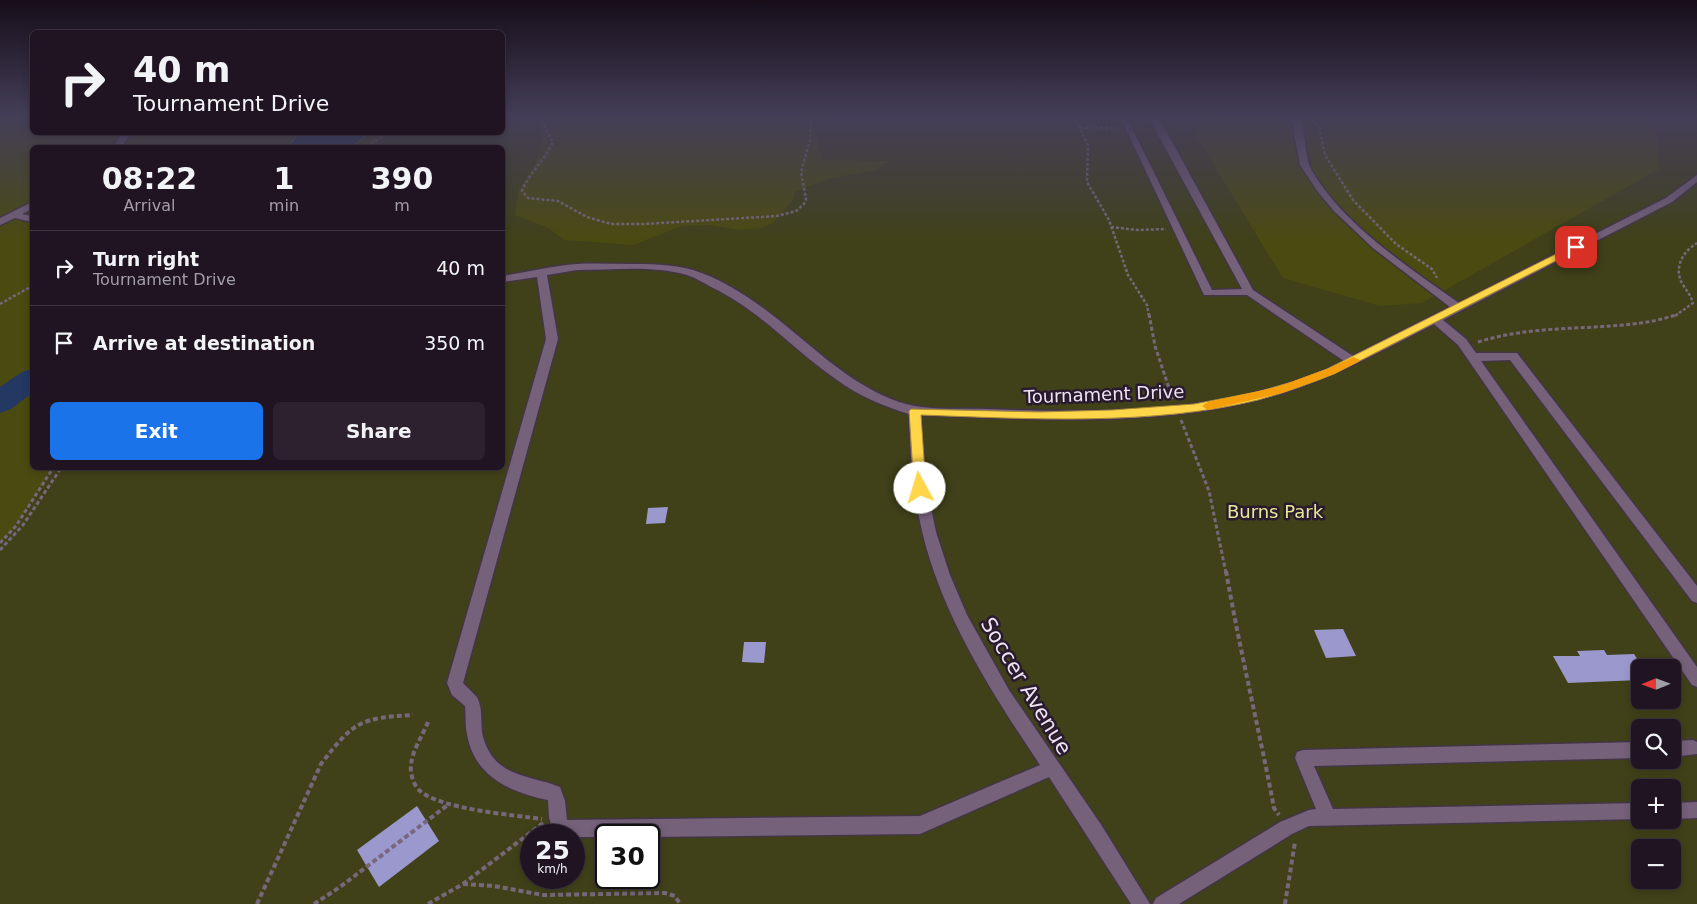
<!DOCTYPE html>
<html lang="en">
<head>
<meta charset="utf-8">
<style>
  :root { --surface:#201423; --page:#2d2130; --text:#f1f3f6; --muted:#a29ea6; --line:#3d3341; --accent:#1a73e8 }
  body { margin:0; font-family:"DejaVu Sans",sans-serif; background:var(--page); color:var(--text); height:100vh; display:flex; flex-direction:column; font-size:19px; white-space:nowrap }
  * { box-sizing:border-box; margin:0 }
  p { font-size:16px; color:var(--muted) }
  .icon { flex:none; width:28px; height:28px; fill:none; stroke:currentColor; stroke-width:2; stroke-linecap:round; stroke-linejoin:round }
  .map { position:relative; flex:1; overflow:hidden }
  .sheet { position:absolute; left:30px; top:145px; width:475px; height:325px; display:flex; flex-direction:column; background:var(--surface); border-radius:8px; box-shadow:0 2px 8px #0003,0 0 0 1px var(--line) }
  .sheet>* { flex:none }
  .guide { position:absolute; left:30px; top:30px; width:475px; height:105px; border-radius:8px; box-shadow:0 2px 8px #0003,0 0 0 1px var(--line); background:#201423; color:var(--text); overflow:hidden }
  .needle { width:32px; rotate:269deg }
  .controls { position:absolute; left:1631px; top:659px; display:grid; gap:10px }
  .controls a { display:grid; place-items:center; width:50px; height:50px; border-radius:8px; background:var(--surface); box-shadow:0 2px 8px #0003,0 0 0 1px var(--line); font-size:25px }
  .speed { position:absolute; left:520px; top:824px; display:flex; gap:10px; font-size:25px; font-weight:700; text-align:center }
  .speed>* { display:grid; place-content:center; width:65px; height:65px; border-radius:50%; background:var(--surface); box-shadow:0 2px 8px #0003,0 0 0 1px var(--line); line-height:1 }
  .speed small { font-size:12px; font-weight:400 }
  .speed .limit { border:2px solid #111; border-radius:8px; background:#fff; color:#111 }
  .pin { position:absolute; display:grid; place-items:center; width:42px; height:42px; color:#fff; margin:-21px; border-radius:10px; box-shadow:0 2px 8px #0006 }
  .me { position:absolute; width:55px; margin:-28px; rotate:354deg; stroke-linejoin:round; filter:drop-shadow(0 0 4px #0008) }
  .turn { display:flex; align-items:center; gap:18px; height:105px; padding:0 20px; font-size:22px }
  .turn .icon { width:65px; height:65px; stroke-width:2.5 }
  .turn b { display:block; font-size:35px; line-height:42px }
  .eta { display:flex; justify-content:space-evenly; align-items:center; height:85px; text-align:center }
  .eta b { font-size:30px; font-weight:700; line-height:35px }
  .primary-button { display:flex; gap:10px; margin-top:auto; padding:10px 20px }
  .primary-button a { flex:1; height:58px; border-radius:8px; background:var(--accent); color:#fff; font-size:20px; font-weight:700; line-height:58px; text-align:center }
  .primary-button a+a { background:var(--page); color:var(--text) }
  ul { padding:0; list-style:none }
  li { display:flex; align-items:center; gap:15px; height:75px; padding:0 20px; border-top:1px solid var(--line) }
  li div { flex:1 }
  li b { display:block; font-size:19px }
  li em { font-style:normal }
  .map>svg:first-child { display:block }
  .green { fill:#404119; fill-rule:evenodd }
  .forest { fill:#4a4b10 }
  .water { fill:#233862; stroke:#606b8d }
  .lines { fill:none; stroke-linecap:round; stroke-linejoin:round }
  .river { fill:#233862; fill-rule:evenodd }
  .building { fill:#9b98ce }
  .minor-casing { stroke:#433546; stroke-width:3 }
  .path-far2 { stroke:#76687a; stroke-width:2.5; stroke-dasharray:3 2; stroke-linecap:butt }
  .path-far1 { stroke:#76687a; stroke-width:3; stroke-dasharray:4 2.5; stroke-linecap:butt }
  .path { stroke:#76687a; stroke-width:4; stroke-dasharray:5 3; stroke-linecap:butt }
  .minor { fill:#75617a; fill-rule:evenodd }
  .route { fill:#ffd54a; stroke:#a68a30 }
  .slow { fill:#f59e0b }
  .labels { text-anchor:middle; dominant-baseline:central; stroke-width:5; stroke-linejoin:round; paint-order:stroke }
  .street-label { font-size:18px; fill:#eee3f1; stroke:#2a1a2f }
  .park-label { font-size:18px; fill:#e6e994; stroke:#2a1a2f }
  .near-street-label { font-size:21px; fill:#eee3f1; stroke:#2a1a2f }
</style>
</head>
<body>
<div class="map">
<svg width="1697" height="904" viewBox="0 0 1697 904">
  <rect width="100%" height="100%" fill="#2a1a2f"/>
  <path class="green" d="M0,116H32V132H502L503,116H1697V904H0ZM32,148H502V468H32ZM1640,668H1672V700H1640ZM1640,728H1672V760H1640ZM1640,788H1672V820H1640ZM531,835H574V878H531ZM606,835H649V878H606ZM1640,848H1672V880H1640Z"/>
  <g class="forest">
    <path d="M0,116H32V132L390,133L368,148H32V468H53L16,526L0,543Z"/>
    <path d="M541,116H818L816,133L822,160L889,161L876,170L828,179L795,192L792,201L773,223L761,228L740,230L710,225L682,226L633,245L565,240L548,228L515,215L518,192L536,161L542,141L538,123Z"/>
    <path d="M1282,116H1646L1657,135L1659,169L1422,303L1380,306L1283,278L1185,118Z"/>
  </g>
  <path class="water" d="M301,132H369V133L352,147H287Z"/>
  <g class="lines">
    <path class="river" d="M32,369V393L11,409L0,413V387L22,372Z"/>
  </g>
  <g class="building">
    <path d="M668,507L665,523L646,524L648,508Z"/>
    <path d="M1343,629L1356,656L1326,658L1314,630Z"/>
    <path d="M744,642H766L764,663L742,662Z"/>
    <path d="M1604,650L1607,655L1634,654L1640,663V680L1568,683L1553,656H1580L1577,651Z"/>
    <path d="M417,806L439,841L379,887L357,850Z"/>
  </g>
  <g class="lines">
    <defs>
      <g id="minor">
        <path d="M1120,116H1158L1253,290L1353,356L1450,307L1373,248L1334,211L1318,192L1300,165L1291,116H1299C1307,133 1303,154 1312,171C1344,225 1408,267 1459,303L1666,198L1697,175V182L1672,202L1443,320L1466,339L1476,353H1517L1697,586V603L1692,601L1510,360L1481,361L1697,667V687L1692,685L1458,345L1434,324C1385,349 1336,376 1283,393C1169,429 1039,419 921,415L925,478L936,532L950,575L967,615L1009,690L1102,826L1150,904H1131L1049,777L920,834L649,837V835H606V837H574V835H561L554,832L549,818L548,800C509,792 474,776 467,734C465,725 466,715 465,706L452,695L447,683L546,339L537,277L502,282V276C527,272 552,266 577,264C594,263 610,264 627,264C649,264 671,264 693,270C719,278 746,295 767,311C810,343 841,378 891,399C921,412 956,408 988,409C1106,413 1236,415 1344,361L1247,295H1204ZM1128,120H1150L1242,289L1212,290ZM577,270C613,270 652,265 687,275C696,278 704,283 711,287C760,310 793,350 837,380C859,396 883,406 909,414C910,453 913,492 922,531C942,616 992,693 1040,765L920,816L567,820L565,801L560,787C528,774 495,778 483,737C480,725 483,713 479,702L477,697L463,683L558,339L547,275Z"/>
        <path d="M123,132H132L121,148H112Z"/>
        <path d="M32,202V209L22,214L32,216V222L15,218L0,225V218Z"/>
        <path d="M1693,740L1697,742V754L1672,757V741Z"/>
        <path d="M1640,742V758L1314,766L1333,809L1640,803V819L1309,826L1292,834L1179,904H1153L1156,898L1280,822L1309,810L1316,809L1295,758L1297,752L1303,750Z"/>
        <path d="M1697,802V818L1672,819V803Z"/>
      </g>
    </defs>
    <use href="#minor" class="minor-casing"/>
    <g class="path-far2">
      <path d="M544,116L542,122L553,142C545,160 529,173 522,191L528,198L558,201L587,217L611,224H644L777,216L796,211L804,204L806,199L801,172L810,140L811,116"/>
      <path d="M1074,116L1088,145L1087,182L1109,220L1128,275L1147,305L1149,316"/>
      <path d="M1309,116L1319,126L1325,155L1353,200L1396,244L1432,269L1437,278"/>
      <path d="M1080,128H1117"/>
      <path d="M368,148L372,143L390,132"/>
      <path d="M1111,227L1138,230L1166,229"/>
      <path d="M0,304L32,286"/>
      <path d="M1675,316L1693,303C1691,296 1687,291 1683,285C1673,269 1682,252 1697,243"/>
    </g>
    <g class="path-far1">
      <path d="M1149,314L1155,346L1173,400"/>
      <path d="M1478,342C1516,330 1555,329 1595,327C1623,325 1651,324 1678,314"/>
      <path d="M1181,420L1209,491L1226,573"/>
      <path d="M0,543L16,526L53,468"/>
      <path d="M0,550L23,525L61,468"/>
    </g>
    <g class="path">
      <path d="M1226,571C1240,651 1259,729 1274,808L1279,815"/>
      <path d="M428,722C423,735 412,751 411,765C410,773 413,784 419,790C438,809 514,815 542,819"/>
      <path d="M463,884L494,886L543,895L665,893L675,896L680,904"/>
      <path d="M257,904L321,764C354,721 360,718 413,715"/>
      <path d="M314,904L340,887L449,804"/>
      <path d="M428,904L463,884L543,823"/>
      <path d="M1285,904L1295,842"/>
    </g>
    <use href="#minor" class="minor"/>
  </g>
  <linearGradient id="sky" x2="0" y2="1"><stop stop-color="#170e1a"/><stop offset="0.48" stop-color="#443e58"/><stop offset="1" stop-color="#443e58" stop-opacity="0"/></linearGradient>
  <rect width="1697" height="242" fill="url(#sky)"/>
  <path class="route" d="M1576,244L1580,247L1579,249L1334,374C1309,384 1284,393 1258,400C1153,426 1029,419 921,415L926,488L920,492L914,488L909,411L911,409L1040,412L1112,410L1194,404L1257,392L1292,382L1327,369Z"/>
  <path class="slow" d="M1354,357L1360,360L1358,362L1334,374L1282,393L1208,410L1202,406L1208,402L1277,387L1327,369Z"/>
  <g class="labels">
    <g class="street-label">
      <text transform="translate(1104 394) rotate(-2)">Tournament Drive</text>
    </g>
    <g class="park-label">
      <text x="1275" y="511">Burns Park</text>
    </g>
    <g class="near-street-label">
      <text transform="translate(1026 686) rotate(59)">Soccer Avenue</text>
    </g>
  </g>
</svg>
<div class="controls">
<a><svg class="needle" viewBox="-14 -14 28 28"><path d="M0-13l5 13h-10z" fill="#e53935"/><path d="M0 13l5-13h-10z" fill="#a29ea6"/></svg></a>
<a><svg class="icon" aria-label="search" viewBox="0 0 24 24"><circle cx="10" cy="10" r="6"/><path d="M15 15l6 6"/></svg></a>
<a>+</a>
<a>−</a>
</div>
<div class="speed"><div>25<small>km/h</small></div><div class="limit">30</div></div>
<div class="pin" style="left:1576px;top:247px;background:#d93025"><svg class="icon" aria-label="arrive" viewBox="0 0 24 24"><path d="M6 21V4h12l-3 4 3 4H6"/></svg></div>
<svg class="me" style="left:920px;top:488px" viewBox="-20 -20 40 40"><circle r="19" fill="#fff"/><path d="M0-13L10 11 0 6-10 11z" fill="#ffd54a"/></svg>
<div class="guide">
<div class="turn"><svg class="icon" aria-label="right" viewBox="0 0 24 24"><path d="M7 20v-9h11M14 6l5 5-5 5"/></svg><div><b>40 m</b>Tournament Drive</div></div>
</div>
<section class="sheet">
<div class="eta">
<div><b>08:22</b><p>Arrival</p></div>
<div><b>1</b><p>min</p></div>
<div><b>390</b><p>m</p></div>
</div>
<ul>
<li><svg class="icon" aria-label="right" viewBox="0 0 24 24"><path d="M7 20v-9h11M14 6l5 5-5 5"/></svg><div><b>Turn right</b><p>Tournament Drive</p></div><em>40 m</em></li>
<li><svg class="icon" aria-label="arrive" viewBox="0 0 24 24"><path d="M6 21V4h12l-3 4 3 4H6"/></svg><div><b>Arrive at destination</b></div><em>350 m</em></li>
</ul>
<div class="primary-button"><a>Exit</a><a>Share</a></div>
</section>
</div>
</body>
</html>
